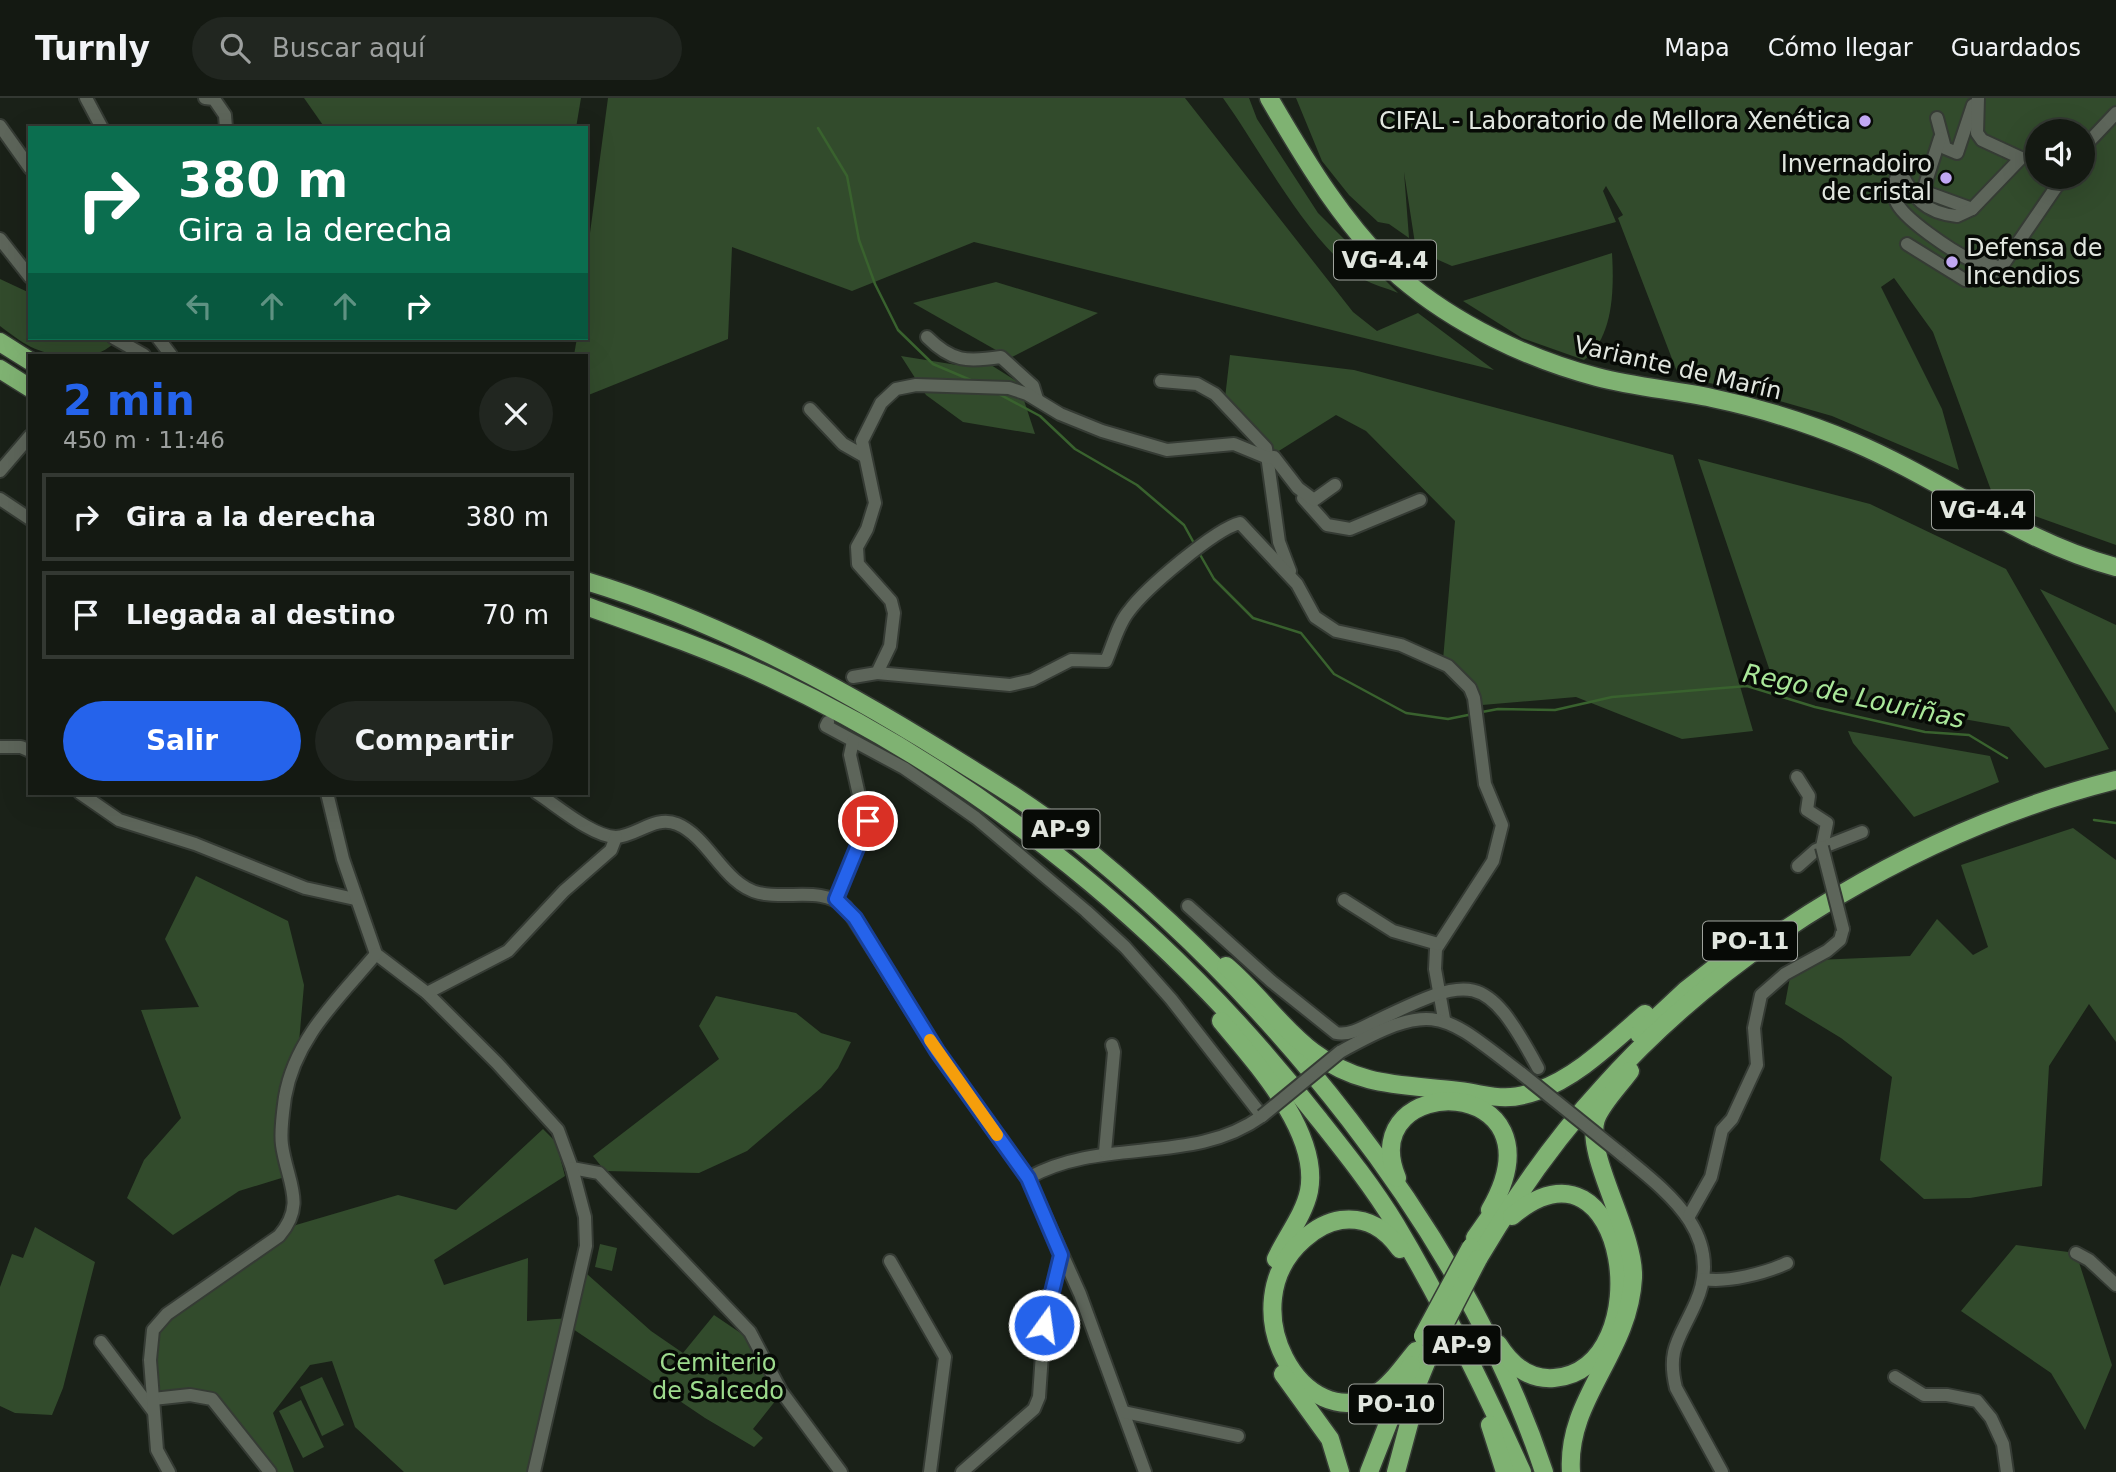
<!DOCTYPE html>
<html lang="es">
<head>
<meta charset="utf-8">
<style>
  :root { --surface:#141912; --page:#212620; --text:#f1f3f6; --muted:#9da09f; --line:#333832; --accent:#2563eb }
  body { margin:0; font-family:"DejaVu Sans",sans-serif; background:var(--page); color:var(--text); height:100vh; display:flex; flex-direction:column; font-size:26px; white-space:nowrap }
  * { box-sizing:border-box; margin:0 }
  p { font-size:23px; color:var(--muted) }
  .icon { flex:none; width:38px; height:38px; fill:none; stroke:currentColor; stroke-width:2; stroke-linecap:round; stroke-linejoin:round }
  .map { position:relative; flex:1; overflow:hidden }
  .panel { position:absolute; left:28px; top:256px; width:560px; height:441px; display:flex; flex-direction:column; background:var(--surface); border-radius:0px; box-shadow:0 7px 28px #0002,0 0 0 2px var(--line) }
  .panel>* { flex:none }
  .hud { position:absolute; left:28px; top:28px; width:560px; height:214px; border-radius:0px; box-shadow:0 7px 28px #0002,0 0 0 2px var(--line); background:#0b6e4f; color:#fff; overflow:hidden }
  .tools { position:absolute; left:2025px; top:21px; display:grid; gap:14px }
  .tools a { display:grid; place-items:center; width:70px; height:70px; border-radius:50%; background:var(--surface); box-shadow:0 7px 28px #0002,0 0 0 2px var(--line); font-size:35px }
  .pin { position:absolute; display:grid; place-items:center; width:60px; height:60px; color:#fff; margin:-30px; border:4px solid #fff; border-radius:50%; box-shadow:0 2px 7px #0007 }
  .me { position:absolute; width:77px; margin:-38px; rotate:14deg; stroke-linejoin:round; filter:drop-shadow(0 0 5px #0008) }
  .turn { display:flex; align-items:center; gap:24px; height:147px; padding:0 35px; font-size:32px }
  .turn .icon { width:91px; height:91px; stroke-width:2.5 }
  .turn b { display:block; font-size:49px; line-height:60px }
  .lanes { display:flex; align-items:center; height:66px; padding:0 35px; background:#0003; justify-content:center; gap:35px; direction:ltr }
  .lanes .off { opacity:.35 }
  .round { display:grid; place-items:center; flex:none; width:74px; height:74px; border-radius:37px; background:var(--page) }
  .headline { display:flex; align-items:center; justify-content:space-between; height:119px; padding:0 35px }
  h1 { font-size:42px; font-weight:800; line-height:52px; color:var(--accent) }
  .action { display:flex; gap:14px; margin-top:auto; padding:14px 35px }
  .action a { flex:1; height:80px; border-radius:42px; background:var(--accent); color:#fff; font-size:28px; font-weight:800; line-height:80px; text-align:center }
  .action a+a { background:var(--page); color:var(--text) }
  ul { padding:0; list-style:none }
  li { display:flex; align-items:center; gap:21px; height:88px; margin:0 14px 10px; padding:0 21px; border:4px solid var(--line); border-radius:0px }
  li div { flex:1 }
  li b { display:block; font-size:26px }
  li em { font-style:normal }
  header { display:flex; align-items:center; gap:42px; box-sizing:border-box; height:98px; padding:0 35px; background:var(--surface); border-bottom:2px solid var(--line) }
  header strong { font-size:33px }
  nav { display:flex; gap:38px; margin-inline-start:auto; font-size:24px }
  .search { width:490px; height:63px; background:var(--page); display:flex; align-items:center; gap:18px; box-sizing:border-box; padding:0 24px; border-radius:38px; color:var(--muted); font-size:26px }
  .map>svg:first-child { display:block }
  .green { fill:#324b2c; fill-rule:evenodd }
  .lines { fill:none; stroke-linecap:round; stroke-linejoin:round }
  .stream { stroke:#39622e; stroke-width:2.5 }
  .minor-casing { stroke:#353b34; stroke-width:16 }
  .highway-casing { stroke:#353b34; stroke-width:21 }
  .minor { stroke:#5d655a; stroke-width:12 }
  .highway { stroke:#7fb272; stroke-width:18 }
  .minor-bridge-casing { stroke:#353b34; stroke-width:16; stroke-linecap:butt }
  .highway-bridge-casing { stroke:#353b34; stroke-width:21; stroke-linecap:butt }
  .minor-bridge { stroke:#5d655a; stroke-width:12 }
  .highway-bridge { stroke:#7fb272; stroke-width:18 }
  .route-casing { stroke:#184099; stroke-width:18 }
  .route { stroke:#2563eb; stroke-width:12 }
  .slow { stroke:#f59e0b; stroke-width:12 }
  .poi-dot { fill:#c1a8f3; stroke:#070a06; stroke-width:2.5 }
  .labels { text-anchor:middle; dominant-baseline:central; stroke-width:7; stroke-linejoin:round; paint-order:stroke }
  .shield { fill:#070a06; stroke:#a0a49e; stroke-width:2 }
  .shield-label { font-size:23px; font-weight:bold; fill:#e1e6df }
  .poi-label { font-size:24px; fill:#e1e6df; stroke:#070a06; text-anchor:end }
  .street-label { font-size:24px; fill:#e1e6df; stroke:#070a06 }
  .park-label { font-size:24px; fill:#9ddb8d; stroke:#070a06 }
  .water-label { font-size:26px; font-style:italic; fill:#aae89a; stroke:#070a06 }
</style>
</head>
<body>
<header>
<strong>Turnly</strong>
<div class="search"><svg class="icon" aria-label="search" viewBox="0 0 24 24"><circle cx="10" cy="10" r="6"/><path d="M15 15l6 6"/></svg>Buscar aquí</div>
<nav><a>Mapa</a><a>Cómo llegar</a><a>Guardados</a></nav>
</header>
<div class="map">
<svg width="2116" height="1374" viewBox="0 0 2116 1374">
  <rect width="100%" height="100%" fill="#1a2118"/>
  <g class="green">
    <path d="M304,0H581L576,30H325Z"/>
    <path d="M608,0H1185L1353,214L1377,233L1418,215L1494,272L974,144L852,193L732,149L728,241L586,298V257H574L577,240H586V165Z"/>
    <path d="M1223,0H1249L1257,21L1318,115L1398,195C1387,190 1373,187 1363,181C1308,146 1262,54 1223,0Z"/>
    <path d="M1296,0H2116V447L2032,417L1992,395L1933,234L1894,180L1881,189L1942,311L1959,372L1832,318L1734,290L1679,279L1618,120L1623,117L1606,88L1603,93L1616,124L1452,168L1416,152L1404,74L1409,140L1389,126L1378,124L1349,97L1322,63ZM2037,33H2082V79H2037Z"/>
    <path d="M1612,155C1614,190 1614,239 1584,262L1522,240L1463,203Z"/>
    <path d="M0,181L30,195V240H101L112,247C99,257 92,257 76,257C39,257 29,250 0,228Z"/>
    <path d="M996,184L1098,215L1010,260L913,205Z"/>
    <path d="M1230,257L1354,272L1673,357L1753,633L1682,641L1576,599L1482,607L1472,582L1443,562L1455,423L1366,333L1336,317L1274,356L1225,300Z"/>
    <path d="M901,258L957,267H991L1018,284L1035,336L963,324L926,297Z"/>
    <path d="M1698,361L1870,406L2006,471L2109,651L2045,670L2009,629L1775,588Z"/>
    <path d="M2040,491L2116,527V615Z"/>
    <path d="M1848,633L1990,658L1999,684L1914,719L1853,645Z"/>
    <path d="M2073,730L2116,762V944L2089,906L2049,968L2042,1088L1970,1100L1924,1101L1880,1062L1892,979L1841,940L1785,906L1793,863L1910,858L1937,821L1973,857L1988,849L1961,767Z"/>
    <path d="M196,778L288,823L304,887L298,956L285,998L288,1078L239,1093L173,1137L127,1100L144,1062L181,1020L141,912L199,909L165,841Z"/>
    <path d="M716,898L796,915L821,935L851,944L838,970L821,990L747,1053L699,1075L605,1073L593,1058L719,961L699,928Z"/>
    <path d="M543,1031L556,1044L565,1078L434,1162L444,1187L528,1160L527,1223L570,1220L532,1374H404L355,1329L332,1263L310,1267L273,1315L294,1374H270L212,1301H153V1232L237,1167L296,1127L398,1097L456,1112Z"/>
    <path d="M35,1129L95,1164L63,1290L52,1317L15,1315L0,1308V1189L12,1156L23,1160Z"/>
    <path d="M600,1146L617,1150L612,1173L595,1169Z"/>
    <path d="M2016,1147L2076,1155L2112,1267L2085,1332L2051,1275L1961,1213Z"/>
    <path d="M587,1176L651,1233L683,1255L714,1217L748,1240L776,1302L753,1331L763,1340L754,1349L705,1320L573,1231Z"/>
    <path d="M322,1279L344,1327L322,1338L300,1289Z"/>
    <path d="M301,1302L324,1349L303,1360L279,1313Z"/>
  </g>
  <g class="lines">
    <g class="stream">
      <path d="M818,30L847,78L859,142L875,186L898,232L933,266L973,283"/>
      <path d="M995,294L1040,318L1075,351L1137,387L1184,427L1195,447"/>
      <path d="M1198,453L1214,481L1253,520L1301,535L1334,576L1406,615L1448,621L1468,617"/>
      <path d="M1482,614L1498,611L1555,612L1612,599L1747,588L1815,609L1925,634L1969,637L2007,660"/>
      <path d="M2094,722L2116,725"/>
    </g>
    <defs>
      <g id="minor">
        <path d="M86,0L102,30"/>
        <path d="M205,0L214,1L225,17L226,30"/>
        <path d="M1937,20L1945,50L1957,55L1973,7"/>
        <path d="M0,28L30,70"/>
        <path d="M1940,40L1924,90L1928,95L1972,111"/>
        <path d="M2082,51L2116,15"/>
        <path d="M1900,72C1913,100 1925,115 1957,118L1972,111L2021,60L1982,42L1977,35L1978,0"/>
        <path d="M1900,72C1895,82 1891,92 1896,103C1902,120 1952,153 1969,161C1982,166 1983,160 2000,171"/>
        <path d="M0,141L30,179"/>
        <path d="M1907,146L1965,182L1977,181L2000,171L2063,79"/>
        <path d="M927,239C952,264 967,264 1001,259L1033,288L1037,301"/>
        <path d="M114,240L144,257"/>
        <path d="M158,240L171,257"/>
        <path d="M1161,283L1197,286L1215,296L1266,350L1279,444L1290,473"/>
        <path d="M810,311L843,346L864,358"/>
        <path d="M0,373L30,338"/>
        <path d="M1303,400L1327,427L1350,431L1420,402"/>
        <path d="M0,401L30,421"/>
        <path d="M877,575L1010,587L1032,582L1071,562L1106,563C1113,547 1118,526 1129,513C1145,491 1215,431 1240,425L1297,486L1315,519L1336,533L1401,547L1448,568L1470,590L1474,600L1485,686L1502,727L1493,763L1436,851L1435,871L1444,921"/>
        <path d="M853,579L877,575L890,548L894,515L891,503L858,466L857,449L867,431L875,405L862,343L881,305L896,291L916,287L1009,290L1027,296L1060,316L1102,333L1167,352L1234,346L1268,360L1274,359L1298,390L1314,402L1335,387"/>
        <path d="M828,624L826,628L904,670L939,694L976,720L1086,813L1125,849L1171,901L1262,1018C1193,1068 1103,1038 1028,1080"/>
        <path d="M0,649H21L30,653"/>
        <path d="M1797,679L1809,698L1807,712L1827,725L1822,749"/>
        <path d="M80,695L119,722L195,746L305,790L355,801"/>
        <path d="M327,695L343,761L376,856L427,895L497,965L558,1032L572,1070L599,1075L750,1234L781,1293L841,1374"/>
        <path d="M537,695C556,707 593,739 616,739C637,738 655,717 677,726C709,739 724,787 759,795C789,802 820,788 846,809L937,953L1028,1080L1080,1196L1145,1374"/>
        <path d="M1798,768L1816,752L1862,734"/>
        <path d="M836,801L868,723L861,706L850,657L853,643"/>
        <path d="M1344,802L1393,833L1438,846"/>
        <path d="M1188,808L1271,883L1336,935C1349,938 1364,929 1376,923C1472,877 1485,872 1538,970"/>
        <path d="M427,895L508,853L564,793L611,752L616,739"/>
        <path d="M1340,954C1436,901 1441,914 1522,976"/>
        <path d="M1105,1054L1114,954L1112,947"/>
        <path d="M1620,1055C1666,1093 1726,1136 1696,1204C1681,1239 1666,1250 1676,1290L1722,1374"/>
        <path d="M1689,1118L1711,1079L1722,1032L1732,1021L1757,967L1754,930L1761,897L1785,876L1827,853L1840,842L1843,831"/>
        <path d="M2076,1155L2089,1162L2116,1187"/>
        <path d="M890,1163L945,1259L930,1374"/>
        <path d="M1704,1181C1727,1185 1766,1175 1787,1165"/>
        <path d="M101,1244L153,1313"/>
        <path d="M1895,1279L1924,1297H1947L1977,1303L1991,1320L2003,1346L2007,1374"/>
        <path d="M153,1301L190,1297L212,1301L270,1374"/>
        <path d="M1124,1314L1238,1338"/>
        <path d="M169,1374L157,1352L150,1262L153,1232L167,1216L279,1138C307,1106 287,1084 282,1047C280,1033 283,1014 285,999C295,940 339,900 376,856"/>
        <path d="M534,1374L586,1148L585,1119L572,1070"/>
        <path d="M962,1374L1034,1311L1039,1299L1044,1227L1061,1157"/>
      </g>
      <g id="highway">
        <path d="M1269,0C1305,62 1346,131 1400,179C1455,226 1528,261 1597,279C1635,289 1674,292 1712,300C1760,310 1808,325 1853,344C1943,382 2021,444 2116,469"/>
        <path d="M0,244L30,263"/>
        <path d="M0,271L30,290"/>
        <path d="M586,483C715,522 833,585 947,656C987,681 1028,705 1066,735C1266,893 1463,1129 1544,1374"/>
        <path d="M586,508C648,530 711,552 771,580C984,680 1173,834 1318,1020C1345,1054 1373,1089 1396,1127C1443,1206 1484,1290 1522,1374"/>
        <path d="M1226,868C1257,894 1281,930 1313,954C1361,990 1403,986 1459,993C1491,997 1503,1005 1537,993C1578,979 1613,943 1645,916"/>
        <path d="M1221,923C1256,965 1320,1035 1309,1093C1304,1117 1286,1139 1276,1161"/>
        <path d="M1639,936L1686,892L1732,856"/>
        <path d="M1397,1080C1353,972 1569,974 1490,1112"/>
        <path d="M1475,1140L1501,1103"/>
        <path d="M1400,1151C1385,1130 1367,1119 1341,1122C1327,1124 1314,1132 1304,1141C1228,1207 1304,1340 1376,1296C1392,1286 1404,1267 1416,1253"/>
        <path d="M1478,1161C1514,1100 1555,1041 1603,989C1735,842 1925,730 2116,682"/>
        <path d="M1498,1246C1511,1267 1529,1282 1554,1280C1662,1271 1628,1021 1512,1118"/>
        <path d="M1283,1276L1330,1341L1340,1374"/>
        <path d="M1409,1306L1432,1250"/>
        <path d="M1490,1327L1505,1374"/>
        <path d="M1369,1374L1411,1267"/>
        <path d="M1396,1374L1417,1296"/>
        <path d="M1571,1374C1566,1301 1629,1256 1633,1180C1635,1134 1584,1057 1596,1021C1602,1005 1620,987 1630,973"/>
      </g>
    </defs>
    <use href="#minor" class="minor-casing"/>
    <use href="#highway" class="highway-casing"/>
    <use href="#minor" class="minor"/>
    <use href="#highway" class="highway"/>
    <defs>
      <g id="minor-bridge">
        <path d="M1822,749L1843,831"/>
        <path d="M1522,976L1620,1055"/>
        <path d="M1262,1018L1340,954"/>
      </g>
      <g id="highway-bridge">
        <path d="M1423,1238L1471,1149"/>
        <path d="M1432,1250L1478,1161"/>
      </g>
    </defs>
    <use href="#minor-bridge" class="minor-bridge-casing"/>
    <use href="#highway-bridge" class="highway-bridge-casing"/>
    <use href="#minor-bridge" class="minor-bridge"/>
    <use href="#highway-bridge" class="highway-bridge"/>
  </g>
  <g class="lines">
    <defs>
      <path id="route" d="M868,723L836,801L855,820L937,953L1028,1080L1061,1157L1044,1227"/>
    </defs>
    <use href="#route" class="route-casing"/>
    <use href="#route" class="route"/>
    <path class="slow" d="M930,942L997,1037"/>
  </g>
  <g class="poi-dot">
    <circle cx="1865" cy="23" r="7"/>
    <circle cx="1946" cy="80" r="7"/>
    <circle cx="1952" cy="164" r="7"/>
  </g>
  <g class="labels">
    <g class="shield">
      <rect x="1334" y="142.5" width="102" height="39" rx="5"/>
      <rect x="1932" y="392.5" width="102" height="39" rx="5"/>
      <rect x="1022.5" y="711.5" width="77" height="39" rx="5"/>
      <rect x="1703" y="823.5" width="94" height="39" rx="5"/>
      <rect x="1423.5" y="1227.5" width="77" height="39" rx="5"/>
      <rect x="1349" y="1286.5" width="94" height="39" rx="5"/>
    </g>
    <g class="shield-label">
      <text x="1385" y="162">VG-4.4</text>
      <text x="1983" y="412">VG-4.4</text>
      <text x="1061" y="731">AP-9</text>
      <text x="1750" y="843">PO-11</text>
      <text x="1462" y="1247">AP-9</text>
      <text x="1396" y="1306">PO-10</text>
    </g>
    <g class="poi-label">
      <text x="1851" y="23">CIFAL - Laboratorio de Mellora Xenética</text>
      <text x="1932" y="66">Invernadoiro<tspan x="1932" dy="28">de cristal</tspan></text>
      <text x="1966" y="150" text-anchor="start">Defensa de<tspan x="1966" dy="28">Incendios</tspan></text>
    </g>
    <g class="street-label">
      <text transform="translate(1678 270) rotate(13)">Variante de Marín</text>
    </g>
    <g class="park-label">
      <text x="718" y="1265">Cemiterio<tspan x="718" dy="28">de Salcedo</tspan></text>
    </g>
    <g class="water-label">
      <text transform="translate(1854 598) rotate(12)">Rego de Louriñas</text>
    </g>
  </g>
</svg>
<div class="tools">
<a><svg class="icon" aria-label="sound" viewBox="0 0 24 24"><path d="M4 9h4l5-4v14l-5-4H4zM17 9q2 3 0 6"/></svg></a>
</div>
<div class="pin" style="left:868px;top:723px;background:#d93025"><svg class="icon" aria-label="arrive" viewBox="0 0 24 24"><path d="M6 21V4h12l-3 4 3 4H6"/></svg></div>
<svg class="me" style="left:1044px;top:1227px" viewBox="-20 -20 40 40"><circle r="17" fill="#2563eb" stroke="#fff" stroke-width="3"/><path d="M0-11L8 9 0 5-8 9z" fill="#fff"/></svg>
<div class="hud">
<div class="turn"><svg class="icon" aria-label="right" viewBox="0 0 24 24"><path d="M7 20v-9h11M14 6l5 5-5 5"/></svg><div><b>380 m</b>Gira a la derecha</div></div>
<div class="lanes"><svg class="icon off" aria-label="left" viewBox="0 0 24 24"><path d="M17 20v-9H6M10 6l-5 5 5 5"/></svg><svg class="icon off" aria-label="ahead" viewBox="0 0 24 24"><path d="M12 20V5M6 11l6-6 6 6"/></svg><svg class="icon off" aria-label="ahead" viewBox="0 0 24 24"><path d="M12 20V5M6 11l6-6 6 6"/></svg><svg class="icon" aria-label="right" viewBox="0 0 24 24"><path d="M7 20v-9h11M14 6l5 5-5 5"/></svg></div>
</div>
<section class="panel">
<div class="headline"><div><h1>2 min</h1><p>450 m · 11:46</p></div><a class="round"><svg class="icon" aria-label="close" viewBox="0 0 24 24"><path d="M6 6l12 12M18 6L6 18"/></svg></a></div>
<ul>
<li><svg class="icon" aria-label="right" viewBox="0 0 24 24"><path d="M7 20v-9h11M14 6l5 5-5 5"/></svg><div><b>Gira a la derecha</b></div><em>380 m</em></li>
<li><svg class="icon" aria-label="arrive" viewBox="0 0 24 24"><path d="M6 21V4h12l-3 4 3 4H6"/></svg><div><b>Llegada al destino</b></div><em>70 m</em></li>
</ul>
<div class="action"><a>Salir</a><a>Compartir</a></div>
</section>
</div>
</body>
</html>
